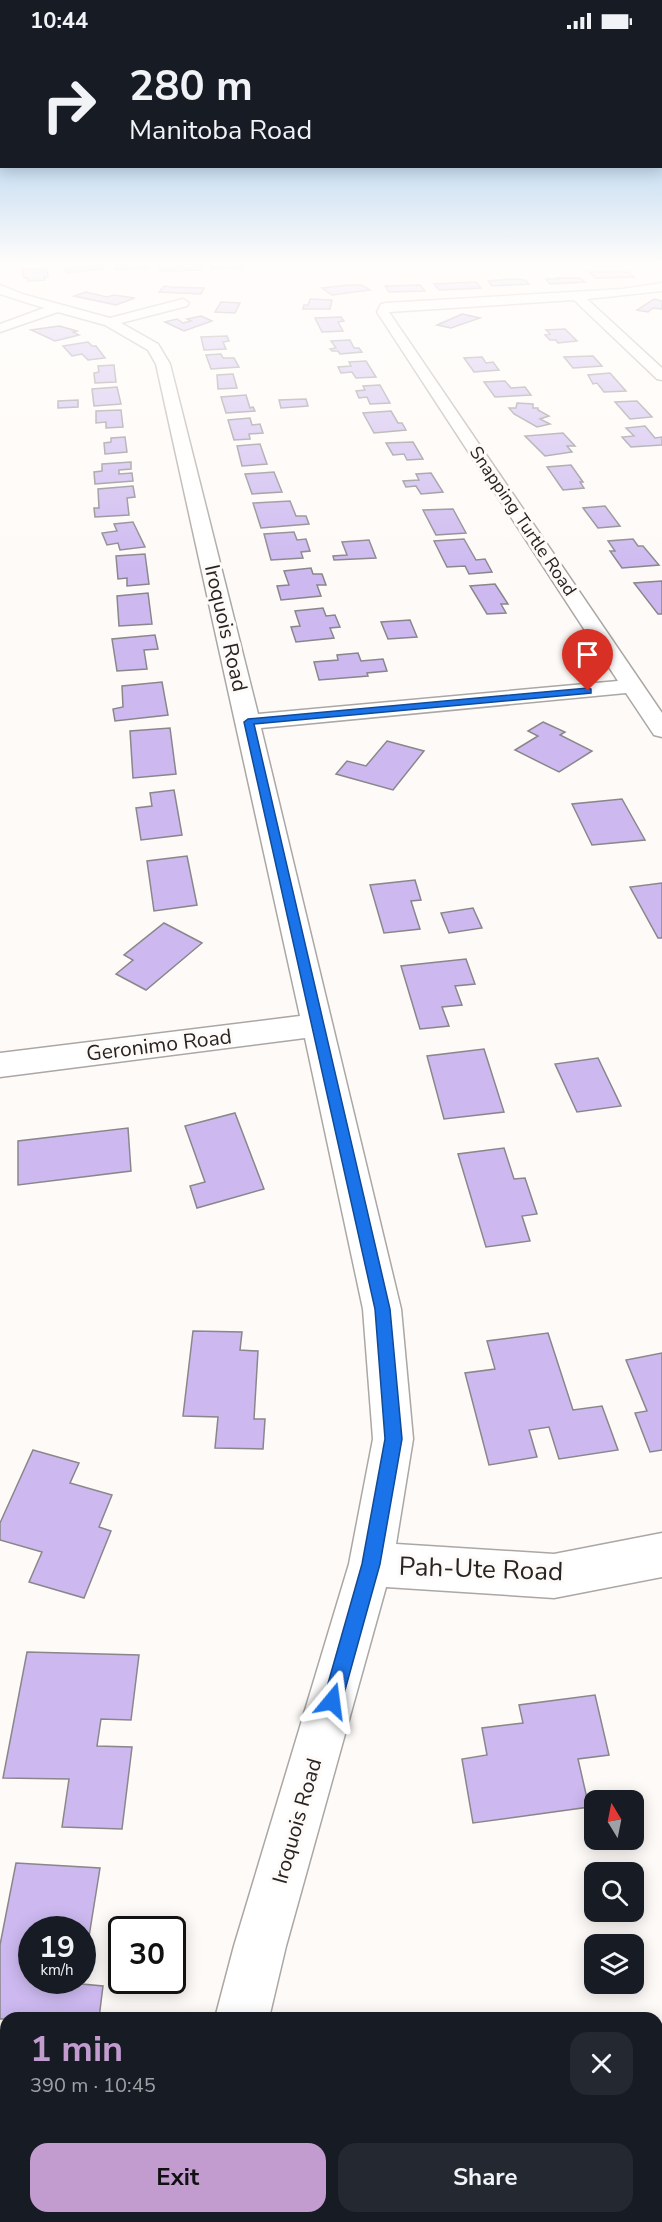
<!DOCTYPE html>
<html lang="en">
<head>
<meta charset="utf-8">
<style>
  :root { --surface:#171b24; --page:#242831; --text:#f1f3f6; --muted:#9ea1a6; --accent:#c29ccf }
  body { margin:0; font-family:"Nunito Sans",sans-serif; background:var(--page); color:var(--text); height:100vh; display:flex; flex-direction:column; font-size:22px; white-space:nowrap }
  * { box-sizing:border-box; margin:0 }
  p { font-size:20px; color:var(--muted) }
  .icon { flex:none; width:33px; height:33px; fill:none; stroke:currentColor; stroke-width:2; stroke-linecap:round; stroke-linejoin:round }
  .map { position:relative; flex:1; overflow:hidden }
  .side { position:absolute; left:0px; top:1970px; width:663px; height:212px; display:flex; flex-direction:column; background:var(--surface); border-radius:18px 18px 0 0; box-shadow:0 3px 15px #0003 }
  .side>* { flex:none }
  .banner { position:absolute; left:0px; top:0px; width:663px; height:126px; box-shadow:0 3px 15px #0003; background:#171b24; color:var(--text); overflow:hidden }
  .needle { width:39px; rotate:350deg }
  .controls { position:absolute; left:584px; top:1748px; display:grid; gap:12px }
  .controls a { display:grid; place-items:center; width:60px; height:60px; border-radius:12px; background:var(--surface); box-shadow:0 3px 15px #0003; font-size:30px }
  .speed { position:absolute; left:18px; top:1874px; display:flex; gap:12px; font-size:30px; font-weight:700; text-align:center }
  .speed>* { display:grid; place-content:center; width:78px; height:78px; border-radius:50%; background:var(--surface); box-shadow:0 3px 15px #0003; line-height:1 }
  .speed small { font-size:15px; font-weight:400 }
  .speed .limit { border:3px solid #111; border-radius:9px; background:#fff; color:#111 }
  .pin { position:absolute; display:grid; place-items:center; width:51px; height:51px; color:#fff; margin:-62px -26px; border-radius:50% 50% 50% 0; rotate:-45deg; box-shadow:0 0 6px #0007 }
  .pin .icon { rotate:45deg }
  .me { position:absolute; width:66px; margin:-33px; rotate:16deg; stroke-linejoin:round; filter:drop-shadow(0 0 4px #0008) }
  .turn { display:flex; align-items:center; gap:21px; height:126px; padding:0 30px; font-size:27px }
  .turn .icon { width:78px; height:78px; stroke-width:2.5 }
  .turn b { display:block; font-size:42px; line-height:51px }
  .round { display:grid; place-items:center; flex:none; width:63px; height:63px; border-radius:18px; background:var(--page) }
  .headline { display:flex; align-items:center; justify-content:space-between; height:102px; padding:0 30px }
  h1 { font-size:36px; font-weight:700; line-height:45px; color:var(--accent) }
  .action { display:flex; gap:12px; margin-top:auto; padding:12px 30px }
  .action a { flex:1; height:69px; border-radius:18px; background:var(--accent); color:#111; font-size:24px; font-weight:700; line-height:69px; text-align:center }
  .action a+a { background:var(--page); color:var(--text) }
  .status { display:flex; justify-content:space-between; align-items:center; height:42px; padding:0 30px; background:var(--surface); direction:ltr }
  .status svg { height:16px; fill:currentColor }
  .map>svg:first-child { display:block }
  .building { fill:#cdb9f0; stroke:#89878b; stroke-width:1.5 }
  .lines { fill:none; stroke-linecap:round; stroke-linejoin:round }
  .street-casing { stroke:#aba7a4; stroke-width:3 }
  .street { fill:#fff; fill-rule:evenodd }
  .route { fill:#1a73e8; stroke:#114b97; stroke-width:1.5 }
  .labels { text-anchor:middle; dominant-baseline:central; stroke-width:6; stroke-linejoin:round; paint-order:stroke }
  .far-street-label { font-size:18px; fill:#272524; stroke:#fefaf7 }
  .street-label { font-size:21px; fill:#272524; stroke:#fefaf7 }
  .near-street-label { font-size:26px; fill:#272524; stroke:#fefaf7 }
</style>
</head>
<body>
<div class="status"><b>10:44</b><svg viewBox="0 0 49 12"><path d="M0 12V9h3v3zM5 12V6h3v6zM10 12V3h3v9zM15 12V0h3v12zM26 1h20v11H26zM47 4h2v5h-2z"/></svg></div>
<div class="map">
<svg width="662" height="2180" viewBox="0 0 662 2180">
  <rect width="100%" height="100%" fill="#fefaf7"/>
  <g class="building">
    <path d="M148,222L149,226L115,228L114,223Z"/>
    <path d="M159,222H201L203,228L160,229Z"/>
    <path d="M210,222H243L245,225L212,227Z"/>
    <path d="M101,223L104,227L67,231L64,226Z"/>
    <path d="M47,226L48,235H44L45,238L28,239V236H24L22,228Z"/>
    <path d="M589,230H628L634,235L595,236Z"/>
    <path d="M557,236H580L585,240L550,242L546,237H558Z"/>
    <path d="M512,237L525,238L529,242L492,244L488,239Z"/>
    <path d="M476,240L481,246L439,248L434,242Z"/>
    <path d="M348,243H362L370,248L332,253L322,246Z"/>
    <path d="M420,243L425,249L389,250L385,244Z"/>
    <path d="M164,244L171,245L204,246L201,252L159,250Z"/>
    <path d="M86,250L107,255L114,253L135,256L116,263L74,254Z"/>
    <path d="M310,257L332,258L330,267H303L304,263H308Z"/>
    <path d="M654,257L662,259V267L653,266L648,270L637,268Z"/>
    <path d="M221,260L240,261L235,271L215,270Z"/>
    <path d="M462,272L480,276L451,286L437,283Z"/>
    <path d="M201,274L212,279L184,289L165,280L177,277L183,281L191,279L187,277Z"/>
    <path d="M341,275L344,279L338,280L343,289L322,290L315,276Z"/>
    <path d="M59,284L77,289L73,290L79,293L55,299L31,288Z"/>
    <path d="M565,287L577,299L558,301L556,298H550L545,293L550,292L546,288Z"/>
    <path d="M227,294L229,299L223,300L226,307L204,308L201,295Z"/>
    <path d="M350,298L354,306H359L362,310L340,312L338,309H332L330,307L336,306L331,299Z"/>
    <path d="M88,300L92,304H96L105,316L88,318L82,312L72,314L63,304Z"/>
    <path d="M221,312L223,316H234L239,325L211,327L206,313Z"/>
    <path d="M593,314L602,324L573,326L564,315Z"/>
    <path d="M482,315L486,321L493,320L499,328L474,330L464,316Z"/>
    <path d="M366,319L376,335L356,336L352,330L341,331L338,325L351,324L349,320Z"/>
    <path d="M114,323L116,340L95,341L94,331L99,330L98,324Z"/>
    <path d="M610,331L626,349L604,350L597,341L593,342L588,333Z"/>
    <path d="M233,332L237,346L218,347L217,333Z"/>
    <path d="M505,339L511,346L525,345L531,353L495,355L484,340Z"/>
    <path d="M380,343L390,361L370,362L367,355L359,356L356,349L365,348L363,344Z"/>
    <path d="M117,345L121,362L94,364L92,347Z"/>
    <path d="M246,353L250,366L253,365L255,369L226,371L221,355Z"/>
    <path d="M306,357L308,364L281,366L279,358Z"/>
    <path d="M78,358V365L58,366V359Z"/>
    <path d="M637,359L652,375L630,377L615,360Z"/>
    <path d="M517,361L533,362V366H538V368L549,374L540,377L550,382L537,385L514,372L509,366H516Z"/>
    <path d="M121,368L123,385L106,386V380L96,381V369Z"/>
    <path d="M391,369L398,381H402L406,388L374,391L363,371Z"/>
    <path d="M250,376L252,383L260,382L263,391L249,392L250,397L234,398L228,378Z"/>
    <path d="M645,384L655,396L662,395V403L631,405L622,395L634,394L626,386Z"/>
    <path d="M563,391L575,404H567L572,410L545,414L525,394Z"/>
    <path d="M125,395L127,410L105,412L104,401L111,400V396Z"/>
    <path d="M413,400L423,417L407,418L404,412L393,413L386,401Z"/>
    <path d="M260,402L267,422L242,424L237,404Z"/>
    <path d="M131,420V427L119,428V432L132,431L133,439L95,442L94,430L102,429V422Z"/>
    <path d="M571,423L583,440H580L584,446L563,448L547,425Z"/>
    <path d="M274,430L282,450L252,452L245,432Z"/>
    <path d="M431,431L443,450L421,452L416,444L406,445L403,439L419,438L416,432Z"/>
    <path d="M133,444L135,455L127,456L129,473L95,475L94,466H99L98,447Z"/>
    <path d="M290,459L296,474H306L309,482L261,486L253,461Z"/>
    <path d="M605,464L620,484L598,486L583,466Z"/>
    <path d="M453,467L466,491L436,493L423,468Z"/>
    <path d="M133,480L145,505L120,508L118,501L107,503L102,491L117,489L114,482Z"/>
    <path d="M294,490L297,498L306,497L310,509L301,510L303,516L271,518L264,492Z"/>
    <path d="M464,497L476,518L485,517L492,530L469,532L465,524L447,525L434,499Z"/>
    <path d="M633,497L638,504H643L659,523L622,526L610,509H615L608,499Z"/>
    <path d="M369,498L376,516L334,518L333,514L347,513L342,500Z"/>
    <path d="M145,512L149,542L127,544V536L118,537L116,514Z"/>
    <path d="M311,526L313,532H322L326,543H317L321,554L281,558L277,544L289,543L284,529Z"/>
    <path d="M662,539V572H658L634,541Z"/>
    <path d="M495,542L508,562H501L506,571L487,572L470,544Z"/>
    <path d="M148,551L152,582L119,584L117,554Z"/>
    <path d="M323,566L326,574L335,573L340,585L330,586L334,596L296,600L291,585L300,584L295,569Z"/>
    <path d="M410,578L417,595L388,597L381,580Z"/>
    <path d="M155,593L158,607L144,608L147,627L117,629L112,597Z"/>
    <path d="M358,611L361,619L383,617L387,629L367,631L368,634L319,638L314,620L338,618L337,613Z"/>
    <path d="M162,640L168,673L115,679L113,667L123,665L122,644Z"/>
    <path d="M543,680L565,690L560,693L592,709L559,730L515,708L538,694L528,689Z"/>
    <path d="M170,686L176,732L133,736L130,689Z"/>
    <path d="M387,699L424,709L393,748L336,732L347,719L366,724Z"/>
    <path d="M174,748L182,793L141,798L136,766L152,764L150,751Z"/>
    <path d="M622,757L645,798L592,803L572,762Z"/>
    <path d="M187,814L197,863L154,869L147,819Z"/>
    <path d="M415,838L421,858L411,859L420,887L384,891L370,843Z"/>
    <path d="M662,841V896H658L630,845Z"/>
    <path d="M473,866L482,886L449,891L441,871Z"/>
    <path d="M164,881L202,901L146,948L116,932L133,918L124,913Z"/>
    <path d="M466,917L475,942L455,944L462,963L442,965L449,984L420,987L401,924Z"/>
    <path d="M484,1007L504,1070L444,1077L427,1014Z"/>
    <path d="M598,1016L621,1064L577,1070L555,1022Z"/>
    <path d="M235,1071L264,1147L197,1166L190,1144L205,1140L185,1084Z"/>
    <path d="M128,1086L131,1129L18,1143V1099Z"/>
    <path d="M504,1106L514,1137L525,1136L537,1172L522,1174L530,1199L486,1205L458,1112Z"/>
    <path d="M193,1289L242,1290L240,1308L258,1309L254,1377H265L263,1407L215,1406L218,1375L183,1374Z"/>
    <path d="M548,1291L573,1368L602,1364L618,1408L559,1417L549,1385L529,1388L537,1415L489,1423L465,1331L495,1327L487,1299Z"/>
    <path d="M662,1311V1408L650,1410L635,1371L647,1369L626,1318Z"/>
    <path d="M33,1408L79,1421L70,1441L112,1453L99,1485L111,1489L84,1556L29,1540L42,1510L0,1498V1481Z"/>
    <path d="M27,1610L139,1613L131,1678L101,1677L97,1704L132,1705L122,1787L62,1785L69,1737L3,1736Z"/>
    <path d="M595,1653L609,1713L578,1717L589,1765L473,1781L462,1717L487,1713L482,1686L523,1681L519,1663Z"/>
    <path d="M16,1821L100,1826L82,1938V1887H32V1938H82V1942L103,1944L99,1976L0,1977V1903Z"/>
    <path d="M0,2116L6,2117V2175H75L74,2180H0Z"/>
    <path d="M662,2172V2180H638L657,2175Z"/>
  </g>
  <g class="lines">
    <defs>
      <g id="street">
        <path d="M662,241V249L587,257L662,326V338L657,337L574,258L389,270L662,671V695L654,693L626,651L261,686L401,1267L413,1397L396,1502L554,1512L662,1491V1535L554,1556L386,1545L286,1904L269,1976H215L234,1904L349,1522L373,1397L363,1267L305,996L0,1035V1011L300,974L156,322L148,308L105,283L58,270L0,290V282L44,266L0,252V243L22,252L110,276L183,257L189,261L187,264L121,281L158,302L170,322L258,672L618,639L377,270L381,262L386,261L622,247Z"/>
        <rect x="187" y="2175" width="60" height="5"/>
      </g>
    </defs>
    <use href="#street" class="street-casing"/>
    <use href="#street" class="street"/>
  </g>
  <linearGradient id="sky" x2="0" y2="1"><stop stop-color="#85b8e8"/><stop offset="0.42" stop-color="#fffdfb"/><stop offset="1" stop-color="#fffdfb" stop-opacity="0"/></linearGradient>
  <rect width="662" height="528" fill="url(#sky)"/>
  <path class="route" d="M588,646L591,647V651L254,682L390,1267L402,1397L380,1522L342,1659L339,1666L332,1669L326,1666L323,1659L362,1522L385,1397L375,1267L244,680L248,677Z"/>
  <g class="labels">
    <g class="far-street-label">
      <text transform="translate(523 479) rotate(56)">Snapping Turtle Road</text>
    </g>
    <g class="street-label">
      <text transform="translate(226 586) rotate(77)">Iroquois Road</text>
      <text transform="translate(159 1003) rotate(-7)">Geronimo Road</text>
      <text transform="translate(297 1779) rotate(-74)">Iroquois Road</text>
    </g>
    <g class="near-street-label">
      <text transform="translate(481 1527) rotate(2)">Pah-Ute Road</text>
    </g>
  </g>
</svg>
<div class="controls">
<a><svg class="needle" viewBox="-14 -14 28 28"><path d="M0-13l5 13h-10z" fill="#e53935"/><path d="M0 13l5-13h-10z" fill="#9ea1a6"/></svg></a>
<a><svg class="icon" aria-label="search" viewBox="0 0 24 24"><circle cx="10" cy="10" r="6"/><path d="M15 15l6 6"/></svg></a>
<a><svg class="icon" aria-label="layers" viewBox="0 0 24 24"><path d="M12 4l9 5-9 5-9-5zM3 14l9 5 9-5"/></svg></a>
</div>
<div class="speed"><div>19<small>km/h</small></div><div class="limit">30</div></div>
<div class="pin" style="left:588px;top:649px;background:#d93025"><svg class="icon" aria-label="arrive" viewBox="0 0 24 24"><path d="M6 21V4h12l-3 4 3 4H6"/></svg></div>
<svg class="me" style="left:332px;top:1659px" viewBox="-20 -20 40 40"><path d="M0-17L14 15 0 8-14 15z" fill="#1a73e8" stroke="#fff" stroke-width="4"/></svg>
<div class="banner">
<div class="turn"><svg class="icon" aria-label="right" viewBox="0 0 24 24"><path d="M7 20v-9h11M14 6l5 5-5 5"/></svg><div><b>280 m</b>Manitoba Road</div></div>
</div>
<section class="side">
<div class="headline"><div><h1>1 min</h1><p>390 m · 10:45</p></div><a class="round"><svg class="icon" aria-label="close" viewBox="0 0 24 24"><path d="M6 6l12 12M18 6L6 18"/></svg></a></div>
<div class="action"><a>Exit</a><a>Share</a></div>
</section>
</div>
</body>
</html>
